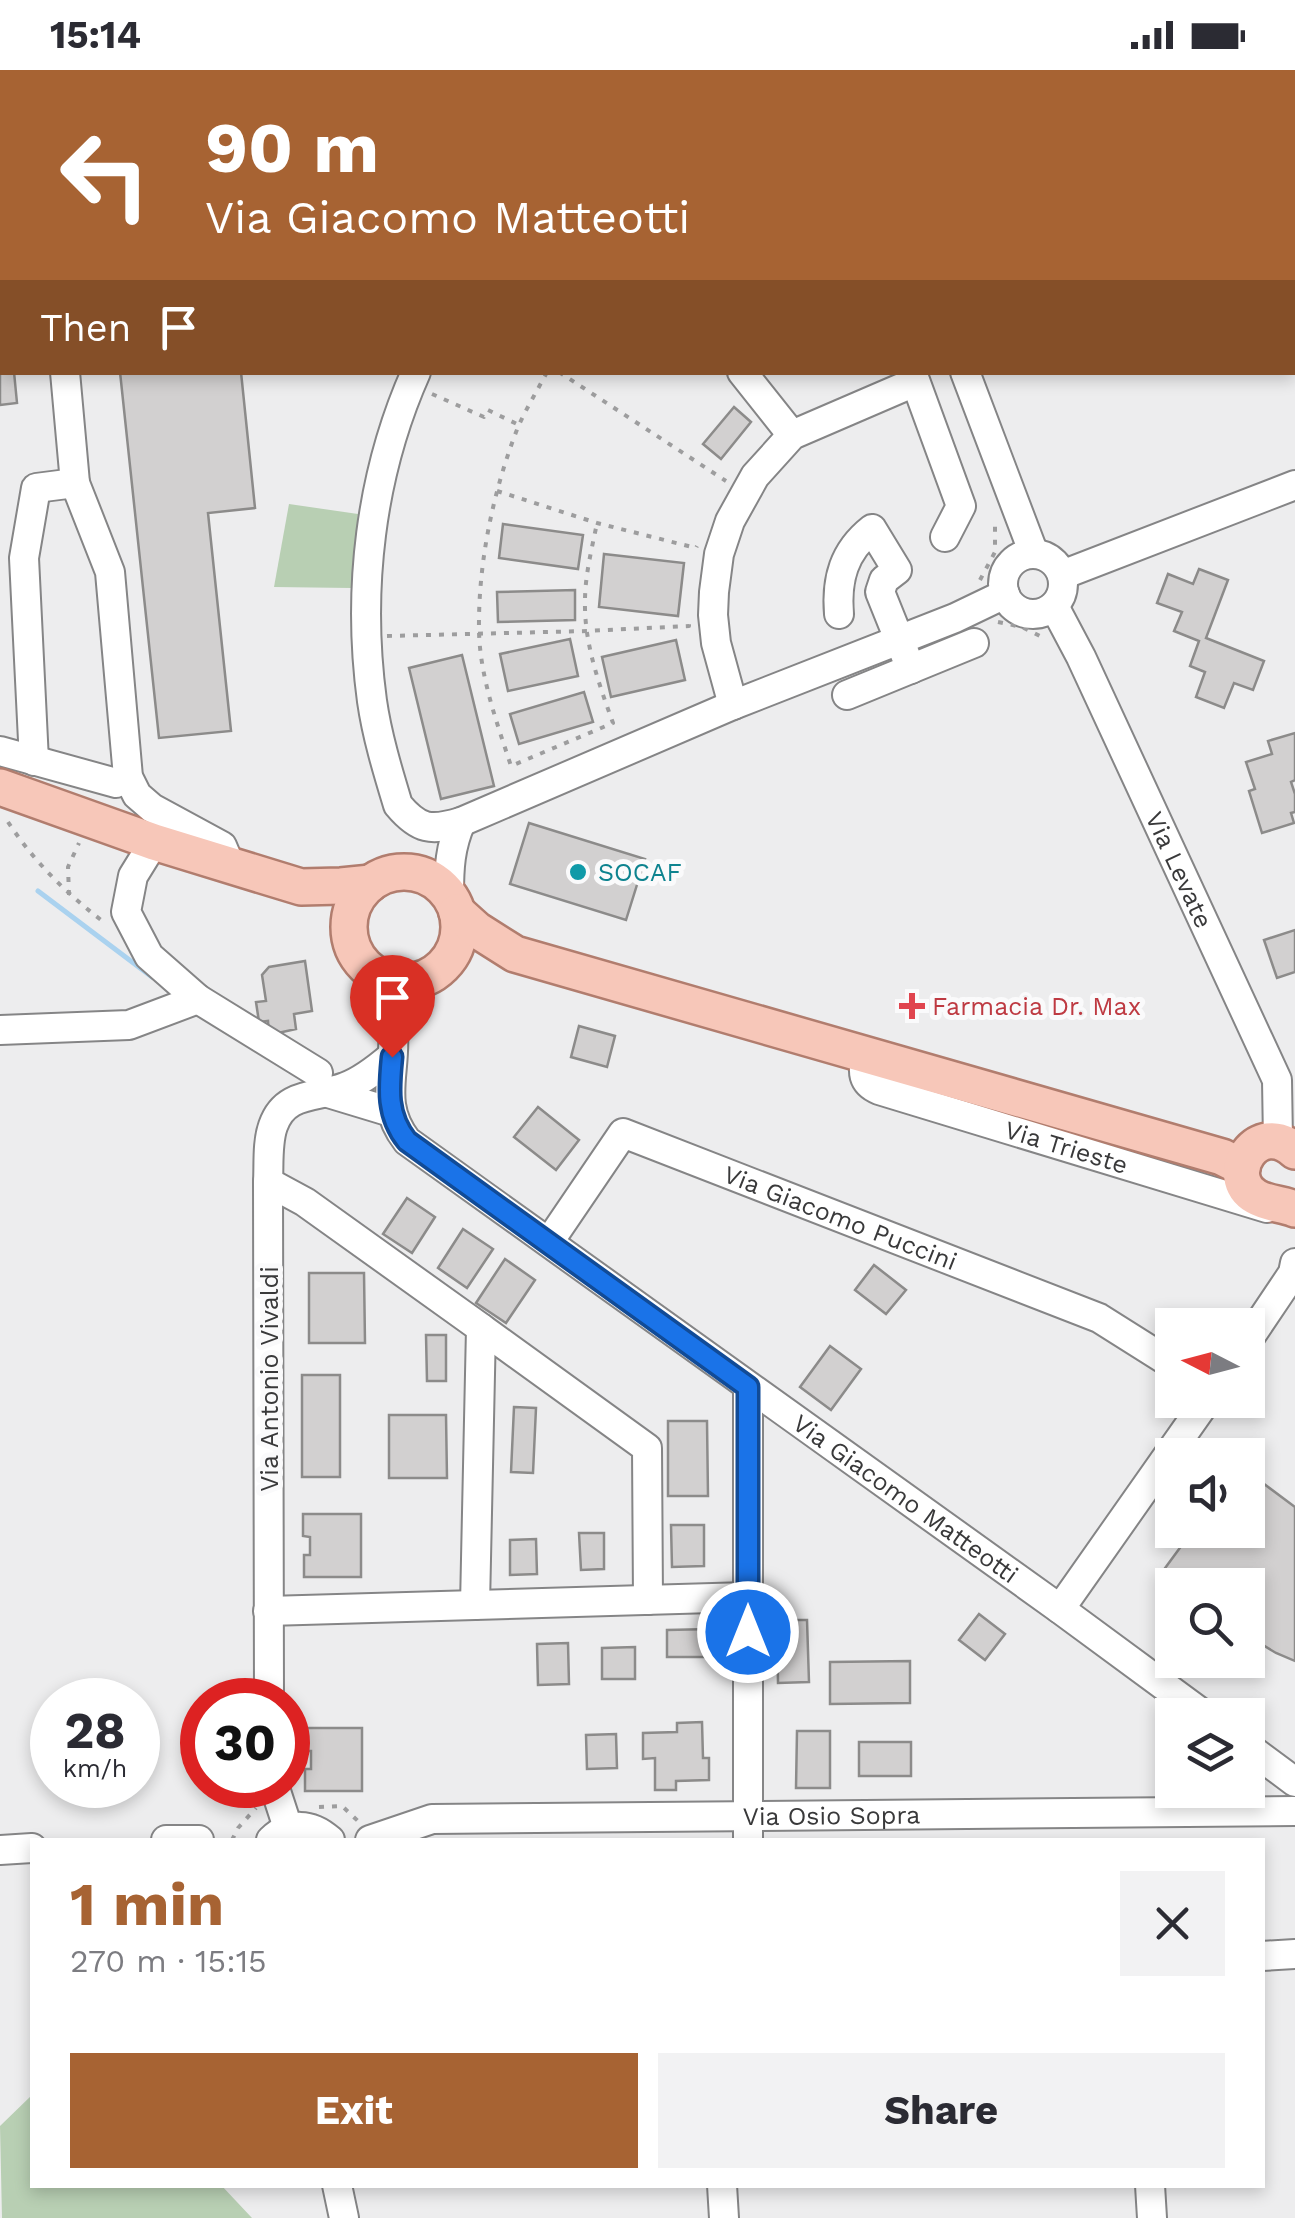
<!DOCTYPE html>
<html lang="en">
<head>
<meta charset="utf-8">
<style>
  :root { --surface:#fff; --page:#f2f2f3; --text:#2b2b33; --muted:#7c7c81; --accent:#a76333 }
  body { margin:0; font-family:"Work Sans",sans-serif; background:var(--page); color:var(--text); height:100vh; display:flex; flex-direction:column; font-size:38px; white-space:nowrap }
  * { box-sizing:border-box; margin:0 }
  p { font-size:32px; color:var(--muted) }
  .icon { flex:none; width:55px; height:55px; fill:none; stroke:currentColor; stroke-width:2; stroke-linecap:round; stroke-linejoin:round }
  .map { position:relative; flex:1; overflow:hidden }
  .details { position:absolute; left:30px; top:1768px; width:1235px; height:350px; display:flex; flex-direction:column; background:var(--surface); border-radius:0px; box-shadow:0 5px 15px #0003 }
  .details>* { flex:none }
  .guide { position:absolute; left:0px; top:0px; width:1295px; height:305px; box-shadow:0 5px 15px #0003; background:#a76333; color:#fff; overflow:hidden }
  .needle { width:65px; rotate:276deg }
  .tools { position:absolute; left:1155px; top:1238px; display:grid; gap:20px }
  .tools a { display:grid; place-items:center; width:110px; height:110px; border-radius:0px; background:var(--surface); box-shadow:0 5px 15px #0003; font-size:50px }
  .speed { position:absolute; left:30px; top:1608px; display:flex; gap:20px; font-size:50px; font-weight:700; text-align:center }
  .speed>* { display:grid; place-content:center; width:130px; height:130px; border-radius:50%; background:var(--surface); box-shadow:0 5px 15px #0003; line-height:1 }
  .speed small { font-size:25px; font-weight:400 }
  .speed .limit { border:15px solid #d22; background:#fff; color:#111 }
  .pin { position:absolute; display:grid; place-items:center; width:85px; height:85px; color:#fff; margin:-102px -42px; border-radius:50% 50% 50% 0; rotate:-45deg; box-shadow:0 0 10px #0007 }
  .pin .icon { rotate:45deg }
  .me { position:absolute; width:110px; margin:-55px; rotate:0deg; stroke-linejoin:round; filter:drop-shadow(0 0 8px #0008) }
  .turn { display:flex; align-items:center; gap:35px; height:210px; padding:0 40px; font-size:45px }
  .turn .icon { width:130px; height:130px; stroke-width:2.5 }
  .turn b { display:block; font-size:70px; line-height:85px }
  .then { display:flex; align-items:center; height:95px; padding:0 40px; background:#0003; gap:20px; font-size:38px }
  .round { display:grid; place-items:center; flex:none; width:105px; height:105px; border-radius:0px; background:var(--page) }
  .summary { display:flex; align-items:center; justify-content:space-between; height:170px; padding:0 40px }
  h1 { font-size:60px; font-weight:700; line-height:75px; color:var(--accent) }
  .cta { display:flex; gap:20px; margin-top:auto; padding:20px 40px }
  .cta a { flex:1; height:115px; border-radius:0px; background:var(--accent); color:#fff; font-size:40px; font-weight:700; line-height:115px; text-align:center }
  .cta a+a { background:var(--page); color:var(--text) }
  .status { display:flex; justify-content:space-between; align-items:center; height:70px; padding:0 50px; background:var(--surface); direction:ltr }
  .status svg { height:28px; fill:currentColor }
  .map>svg:first-child { display:block }
  .green { fill:#b8cfb3 }
  .lines { fill:none; stroke-linecap:round; stroke-linejoin:round }
  .stream { stroke:#aad2ef; stroke-width:5 }
  .building { fill:#d2d0d0; stroke:#8c8b8a; stroke-width:2.5 }
  .minor-casing { stroke:#858586; stroke-width:32 }
  .major-casing { stroke:#b17d6e; stroke-width:40 }
  .path { stroke:#9d9d9e; stroke-width:4; stroke-dasharray:5 8; stroke-linecap:butt }
  .minor { stroke:#fff; stroke-width:28 }
  .major { stroke:#f7c7b9; stroke-width:35 }
  .route-casing { stroke:#114b97; stroke-width:25 }
  .route { stroke:#1a73e8; stroke-width:18 }
  .culture-dot { fill:#0f9aa8; stroke:#fafafb; stroke-width:4 }
  .health-dot { fill:#e0444e; stroke:#fafafb; stroke-width:4 }
  .labels { text-anchor:middle; dominant-baseline:central; stroke-width:10; stroke-linejoin:round; paint-order:stroke }
  .street-label { font-size:25px; fill:#39393a; stroke:#fafafb }
  .culture-label { font-size:25px; fill:#0d838f; stroke:#fafafb; text-anchor:start }
  .health-label { font-size:25px; fill:#be3a42; stroke:#fafafb; text-anchor:start }
</style>
</head>
<body>
<div class="status"><b>15:14</b><svg viewBox="0 0 49 12"><path d="M0 12V9h3v3zM5 12V6h3v6zM10 12V3h3v9zM15 12V0h3v12zM26 1h20v11H26zM47 4h2v5h-2z"/></svg></div>
<div class="map">
<svg width="1295" height="2148" viewBox="0 0 1295 2148">
  <rect width="100%" height="100%" fill="#ededee"/>
  <g class="green">
    <path d="M289,434L358,444L351,518L274,517Z"/>
    <path d="M32,2025V2115H221L252,2148H2L0,2056Z"/>
  </g>
  <g class="lines">
    <path class="stream" d="M38,821L152,907"/>
  </g>
  <g class="building">
    <path d="M0,163L2,188V302H14L17,333L0,335Z"/>
    <path d="M120,302H241L255,438L208,443L231,661L159,668Z"/>
    <path d="M734,337L751,352L721,389L703,374Z"/>
    <path d="M503,454L583,465L578,499L499,488Z"/>
    <path d="M604,484L684,493L678,546L599,537Z"/>
    <path d="M1199,499L1228,510L1206,568L1264,591L1253,620L1234,613L1224,638L1196,627L1205,602L1190,596L1199,571L1174,561L1182,542L1157,533L1168,504L1193,514Z"/>
    <path d="M575,520V550L498,552L497,522Z"/>
    <path d="M570,569L578,606L508,621L500,584Z"/>
    <path d="M676,570L685,610L611,627L602,587Z"/>
    <path d="M462,585L494,716L441,729L409,598Z"/>
    <path d="M584,622L593,652L519,674L510,644Z"/>
    <path d="M1295,663V710L1291,712L1295,724V742L1291,743L1294,753L1262,763L1249,721L1255,719L1246,692L1272,684L1268,671Z"/>
    <path d="M529,753L645,789L626,850L510,814Z"/>
    <path d="M1295,860V902L1277,908L1264,870Z"/>
    <path d="M305,891L312,941L294,944L296,959L269,965L268,951L259,952L256,932L266,931L262,905L269,897Z"/>
    <path d="M579,956L615,966L607,997L571,987Z"/>
    <path d="M538,1037L579,1070L556,1100L514,1067Z"/>
    <path d="M407,1128L435,1147L412,1183L383,1164Z"/>
    <path d="M463,1159L493,1179L467,1218L438,1198Z"/>
    <path d="M505,1189L535,1210L506,1253L476,1233Z"/>
    <path d="M874,1195L906,1220L886,1244L855,1220Z"/>
    <path d="M309,1203H364L365,1273H309Z"/>
    <path d="M426,1265H446V1311H427Z"/>
    <path d="M830,1276L861,1299L831,1340L800,1317Z"/>
    <rect x="302" y="1305" width="38" height="102"/>
    <path d="M514,1337L536,1338L533,1403L511,1402Z"/>
    <path d="M389,1345H446L447,1408H389Z"/>
    <path d="M668,1351H707L708,1426H668Z"/>
    <path d="M1248,1402L1295,1437V1591L1276,1583L1248,1566V1515H1174L1160,1505L1193,1460H1248Z"/>
    <path d="M303,1444H361V1507H304V1485H310V1467L303,1466Z"/>
    <path d="M671,1455H704V1496L672,1497Z"/>
    <path d="M579,1463H604V1499L581,1500Z"/>
    <path d="M536,1469L537,1504L510,1505V1470Z"/>
    <path d="M979,1544L1005,1564L985,1590L959,1570Z"/>
    <path d="M777,1550H807L809,1612L778,1613Z"/>
    <path d="M711,1559V1587H667V1560Z"/>
    <path d="M568,1573L569,1614L538,1615L537,1574Z"/>
    <path d="M635,1577V1609H602V1578Z"/>
    <path d="M910,1591V1633L830,1634V1592Z"/>
    <path d="M702,1652L703,1688H709V1710L676,1711V1720H655V1688L643,1689V1663L677,1662V1653Z"/>
    <path d="M303,1658H362V1721H305V1699H311V1681H303Z"/>
    <path d="M797,1661H830V1718H796Z"/>
    <path d="M616,1664L617,1698L587,1699L586,1665Z"/>
    <rect x="859" y="1672" width="52" height="34"/>
  </g>
  <g class="lines">
    <defs>
      <g id="minor">
        <path d="M860,0L861,2"/>
        <path d="M0,83H2"/>
        <path d="M65,302L75,413L110,502L128,707L137,725L152,738L222,776L230,795"/>
        <path d="M416,302C370,405 357,521 372,631C377,666 388,702 398,735C419,760 431,761 461,752L733,635L955,548L1005,524"/>
        <path d="M742,302L792,365"/>
        <path d="M912,302L961,436L945,467"/>
        <path d="M965,302L1034,484"/>
        <circle cx="1033" cy="514" r="30"/>
        <path d="M1062,505L1295,415"/>
        <path id="s1" d="M1054,536L1081,587L1277,1010L1278,1071"/>
        <path d="M839,544C836,509 844,481 872,459L897,500L884,510L880,522L911,599"/>
        <path d="M847,625L974,573"/>
        <path d="M733,635L716,573L713,545L714,522L719,484L730,451L755,406L792,365L915,312"/>
        <path d="M0,681L116,713L128,707"/>
        <path d="M34,691L24,488L36,418L75,413"/>
        <path d="M154,772L133,806L126,842L149,886L198,929L318,1003"/>
        <path d="M449,825C449,798 450,777 461,752"/>
        <path id="s2" d="M373,902C381,920 392,943 393,963C396,1004 378,1034 407,1071L1060,1539L1204,1645"/>
        <path d="M0,960L129,955L198,929"/>
        <path d="M394,961L412,929L428,907"/>
        <path id="s3" d="M866,985C862,1002 862,1013 879,1020L1267,1138"/>
        <path d="M325,1022L391,1042"/>
        <path d="M268,1112L305,1132L481,1258L475,1535"/>
        <path id="s4" d="M549,1172L623,1063L1099,1248L1172,1294"/>
        <path d="M481,1258L647,1378L648,1530"/>
        <path d="M1248,1270L1293,1203L1295,1193"/>
        <path d="M748,1317V1770"/>
        <path d="M1060,1539L1207,1330"/>
        <path d="M268,1541L747,1527"/>
        <path d="M269,1630L268,1112C269,1094 267,1073 273,1056C285,1021 317,1028 345,1017C362,1011 378,998 391,987"/>
        <path d="M1248,1677L1295,1712"/>
        <path d="M274,1715L288,1758"/>
        <path d="M166,1770H199"/>
        <path d="M271,1770C290,1752 311,1753 330,1770"/>
        <path id="s5" d="M370,1770L432,1749L1295,1741"/>
        <path d="M0,1780L32,1778"/>
        <path d="M1262,1886L1295,1884"/>
        <path d="M337,2115L344,2148"/>
        <path d="M722,2115L724,2148"/>
        <path d="M1150,2115L1152,2148"/>
      </g>
      <g id="major">
        <path d="M0,717L154,772L301,817L341,816L371,813"/>
        <circle cx="404" cy="857" r="55"/>
        <path d="M457,842L477,860L515,884L1222,1087L1242,1097"/>
        <path d="M1295,1081C1258,1047 1220,1106 1256,1127C1268,1134 1283,1134 1295,1139"/>
      </g>
    </defs>
    <use href="#minor" class="minor-casing"/>
    <use href="#major" class="major-casing"/>
    <g class="path">
      <path d="M547,302C537,321 526,339 518,357C493,421 478,493 479,561C480,607 497,653 511,696L613,653C599,614 584,573 585,531C585,505 592,478 597,453"/>
      <path d="M559,302L726,411"/>
      <path d="M432,324L484,347L488,340L519,355"/>
      <path d="M497,421L597,453L696,478L697,476"/>
      <path d="M980,510L995,482V449"/>
      <path d="M998,552L1022,557L1046,569"/>
      <path d="M387,566L587,561L689,556V552"/>
      <path d="M8,752C35,793 67,824 105,853"/>
      <path d="M69,825L68,797L79,773"/>
      <path d="M319,1737L342,1736L358,1751"/>
      <path d="M232,1770L238,1758L256,1738"/>
    </g>
    <use href="#minor" class="minor"/>
    <use href="#major" class="major"/>
  </g>
  <g class="lines">
    <defs>
      <path id="route" d="M392,987C389,1018 386,1045 407,1071L748,1317V1562"/>
    </defs>
    <use href="#route" class="route-casing"/>
    <use href="#route" class="route"/>
  </g>
  <circle class="culture-dot" cx="578" cy="802" r="10"/>
  <path class="health-dot" d="M907 921h10v10h10v10h-10v10h-10v-10h-10v-10h10z"/>
  <g class="labels">
    <g class="street-label">
      <text stroke="none"><textPath href="#s1" startOffset="292">Via Levate</textPath></text>
      <text stroke="none"><textPath href="#s3" startOffset="238">Via Trieste</textPath></text>
      <text stroke="none"><textPath href="#s4" startOffset="365">Via Giacomo Puccini</textPath></text>
      <text transform="translate(269 1309) rotate(-90)">Via Antonio Vivaldi</text>
      <text stroke="none"><textPath href="#s2" startOffset="790">Via Giacomo Matteotti</textPath></text>
      <text stroke="none"><textPath href="#s5" startOffset="465">Via Osio Sopra</textPath></text>
    </g>
    <g class="culture-label">
      <text x="598" y="802">SOCAF</text>
    </g>
    <g class="health-label">
      <text x="932" y="936">Farmacia Dr. Max</text>
    </g>
  </g>
</svg>
<div class="tools">
<a><svg class="needle" viewBox="-14 -14 28 28"><path d="M0-13l5 13h-10z" fill="#e53935"/><path d="M0 13l5-13h-10z" fill="#7c7c81"/></svg></a>
<a><svg class="icon" aria-label="sound" viewBox="0 0 24 24"><path d="M4 9h4l5-4v14l-5-4H4zM17 9q2 3 0 6"/></svg></a>
<a><svg class="icon" aria-label="search" viewBox="0 0 24 24"><circle cx="10" cy="10" r="6"/><path d="M15 15l6 6"/></svg></a>
<a><svg class="icon" aria-label="layers" viewBox="0 0 24 24"><path d="M12 4l9 5-9 5-9-5zM3 14l9 5 9-5"/></svg></a>
</div>
<div class="speed"><div>28<small>km/h</small></div><div class="limit">30</div></div>
<div class="pin" style="left:392px;top:987px;background:#d93025"><svg class="icon" aria-label="arrive" viewBox="0 0 24 24"><path d="M6 21V4h12l-3 4 3 4H6"/></svg></div>
<svg class="me" style="left:748px;top:1562px" viewBox="-20 -20 40 40"><circle r="17" fill="#1a73e8" stroke="#fff" stroke-width="3"/><path d="M0-11L8 9 0 5-8 9z" fill="#fff"/></svg>
<div class="guide">
<div class="turn"><svg class="icon" aria-label="left" viewBox="0 0 24 24"><path d="M17 20v-9H6M10 6l-5 5 5 5"/></svg><div><b>90 m</b>Via Giacomo Matteotti</div></div>
<div class="then">Then<svg class="icon" aria-label="arrive" viewBox="0 0 24 24"><path d="M6 21V4h12l-3 4 3 4H6"/></svg></div>
</div>
<section class="details">
<div class="summary"><div><h1>1 min</h1><p>270 m · 15:15</p></div><a class="round"><svg class="icon" aria-label="close" viewBox="0 0 24 24"><path d="M6 6l12 12M18 6L6 18"/></svg></a></div>
<div class="cta"><a>Exit</a><a>Share</a></div>
</section>
</div>
</body>
</html>
